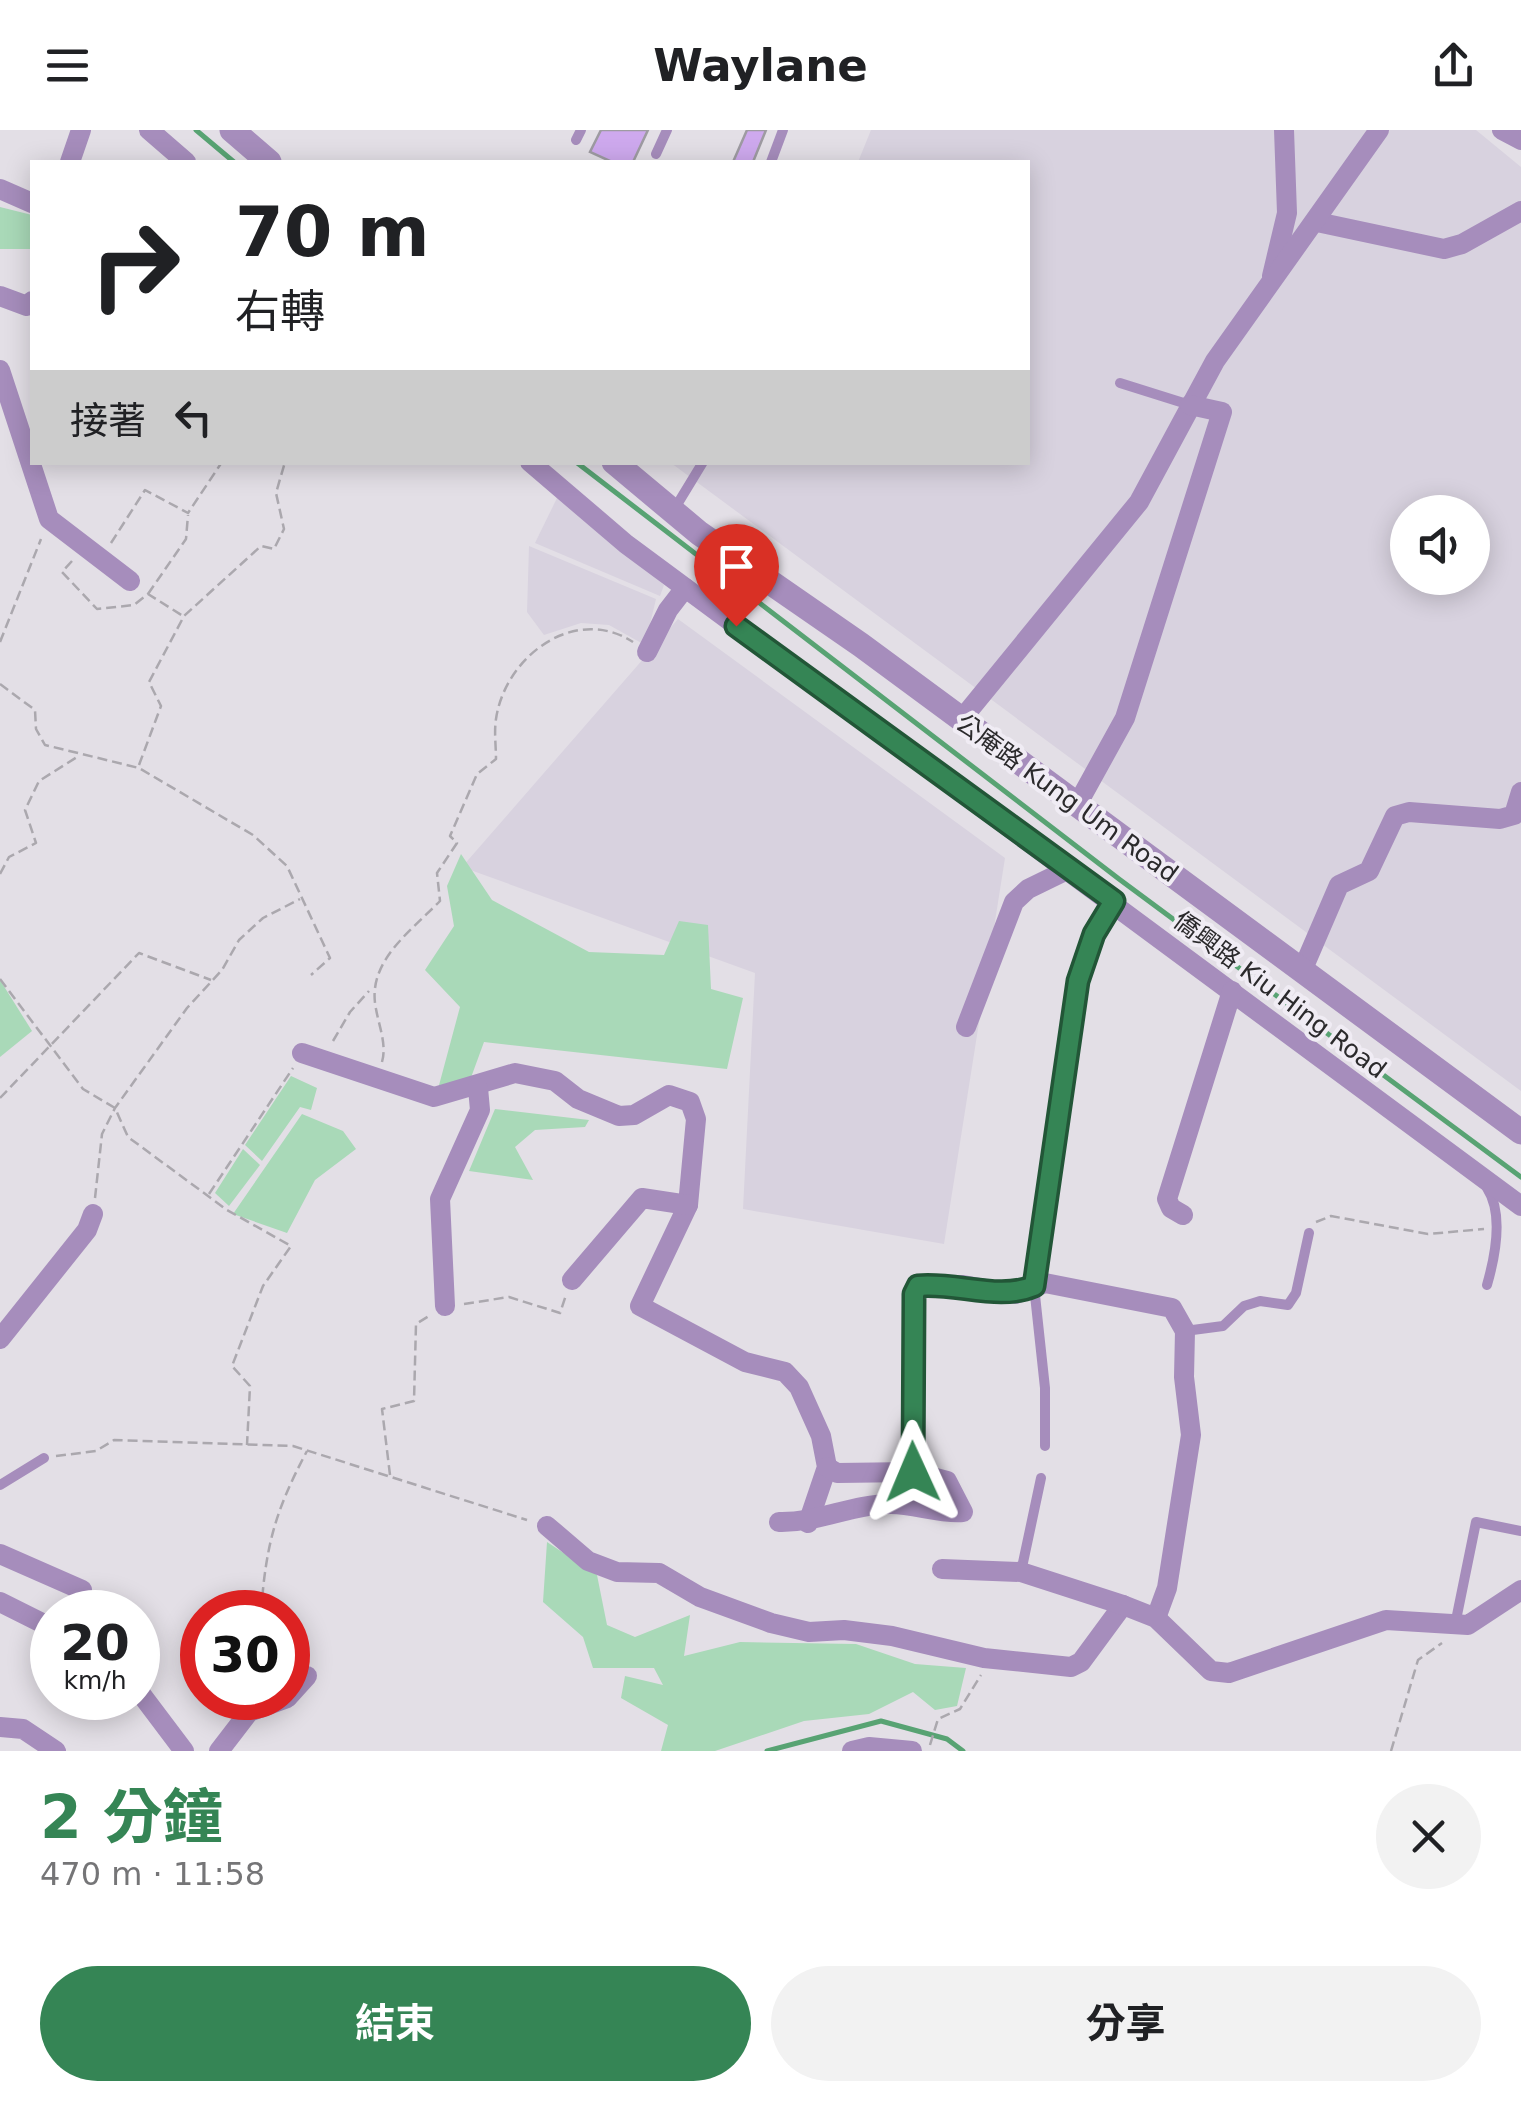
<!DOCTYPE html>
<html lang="zh-TW">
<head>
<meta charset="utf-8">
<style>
  :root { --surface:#fff; --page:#f2f2f2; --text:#202124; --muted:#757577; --accent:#358555 }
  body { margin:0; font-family:"DejaVu Sans","Noto Sans TC",sans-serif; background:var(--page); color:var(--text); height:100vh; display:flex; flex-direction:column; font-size:38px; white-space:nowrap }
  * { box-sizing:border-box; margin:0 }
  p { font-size:32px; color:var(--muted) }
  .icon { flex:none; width:55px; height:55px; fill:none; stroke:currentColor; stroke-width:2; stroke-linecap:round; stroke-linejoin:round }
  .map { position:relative; height:1621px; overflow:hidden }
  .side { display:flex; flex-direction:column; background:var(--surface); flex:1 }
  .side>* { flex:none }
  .hud { position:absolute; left:30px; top:30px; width:1000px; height:305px; border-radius:0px; box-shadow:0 5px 25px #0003; background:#fff; color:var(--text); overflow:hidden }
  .tools { position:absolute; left:1390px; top:365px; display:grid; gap:20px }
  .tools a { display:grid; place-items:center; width:100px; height:100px; border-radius:50%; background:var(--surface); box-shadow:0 5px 25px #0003; font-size:50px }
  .speed { position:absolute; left:30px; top:1460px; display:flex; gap:20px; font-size:50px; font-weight:700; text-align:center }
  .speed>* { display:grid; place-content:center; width:130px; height:130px; border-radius:50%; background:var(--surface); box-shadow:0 5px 25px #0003; line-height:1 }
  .speed small { font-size:25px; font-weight:400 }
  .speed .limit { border:15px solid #d22; background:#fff; color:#111 }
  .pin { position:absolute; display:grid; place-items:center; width:85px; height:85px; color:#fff; margin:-102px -42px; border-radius:50% 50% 50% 0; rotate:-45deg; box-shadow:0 0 10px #0007 }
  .pin .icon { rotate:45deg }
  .me { position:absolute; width:110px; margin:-55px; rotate:359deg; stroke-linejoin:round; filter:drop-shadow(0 0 8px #0008) }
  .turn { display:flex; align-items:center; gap:35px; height:210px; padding:0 40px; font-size:45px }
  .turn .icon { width:130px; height:130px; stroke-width:2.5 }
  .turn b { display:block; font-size:70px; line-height:85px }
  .then { display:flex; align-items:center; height:95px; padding:0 40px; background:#0003; gap:20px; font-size:38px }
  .round { display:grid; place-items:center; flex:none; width:105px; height:105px; border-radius:52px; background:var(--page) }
  .overview { display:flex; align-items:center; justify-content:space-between; height:170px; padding:0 40px }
  h1 { font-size:60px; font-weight:700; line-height:75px; color:var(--accent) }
  .action { display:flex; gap:20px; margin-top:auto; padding:20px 40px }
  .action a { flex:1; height:115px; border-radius:60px; background:var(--accent); color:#fff; font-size:40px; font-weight:700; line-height:115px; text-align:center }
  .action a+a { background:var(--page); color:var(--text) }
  header { display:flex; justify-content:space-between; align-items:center; height:130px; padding:0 40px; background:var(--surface); font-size:45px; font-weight:700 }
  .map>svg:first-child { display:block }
  .built { fill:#d8d2df; fill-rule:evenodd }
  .green { fill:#a9d9b8 }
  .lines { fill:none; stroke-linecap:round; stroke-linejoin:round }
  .stream { stroke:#58a373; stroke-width:5 }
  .building { fill:#cea9ee; stroke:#9e9ba2; stroke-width:2.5 }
  .path { stroke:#aba8ae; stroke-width:2.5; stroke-dasharray:10 5; stroke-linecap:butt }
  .service { stroke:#a68dbc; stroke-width:10 }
  .minor { stroke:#a68dbc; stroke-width:20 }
  .tertiary { stroke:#a68dbc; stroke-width:25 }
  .route-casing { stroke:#225637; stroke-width:25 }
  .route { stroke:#358555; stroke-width:18 }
  .labels { text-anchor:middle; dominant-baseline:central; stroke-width:8; stroke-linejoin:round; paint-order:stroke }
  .street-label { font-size:25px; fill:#2b2a2c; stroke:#f0ecf4 }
</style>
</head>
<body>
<header><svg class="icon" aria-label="menu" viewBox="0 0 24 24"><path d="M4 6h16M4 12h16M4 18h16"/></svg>Waylane<svg class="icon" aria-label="share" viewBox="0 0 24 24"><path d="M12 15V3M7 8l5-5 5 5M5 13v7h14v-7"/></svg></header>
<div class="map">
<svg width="1521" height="1621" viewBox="0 0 1521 1621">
  <rect width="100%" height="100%" fill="#e3dfe6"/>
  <g class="built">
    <path d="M871,0H1476L1521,37V961L671,333L1028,332V32H858ZM1408,382H1472V448H1408Z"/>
    <path d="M558,366L664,455L660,466L535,413Z"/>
    <path d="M529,416L656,469L645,515L609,495L581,493L544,505L527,482Z"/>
    <path d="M678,489L1005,728L944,1114L743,1079L755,843L462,737Z"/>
  </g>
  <g class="green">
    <path d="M0,77L32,85V119H0Z"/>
    <path d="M461,724L492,770L589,822L664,825L679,791L708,795L711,859L743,868L727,939L484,912L469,953L438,959L460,877L425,840L454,796L447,756Z"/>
    <path d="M0,850L32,901L0,927Z"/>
    <path d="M291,946L317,958L311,980L300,977L262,1031L245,1015Z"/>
    <path d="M495,979L589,990L585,997L535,1000L515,1017L533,1050L469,1041Z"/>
    <path d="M302,984L343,1001L356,1019L315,1050L287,1103L233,1084Z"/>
    <path d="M243,1019L260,1035L229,1076L215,1063Z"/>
    <path d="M547,1412L597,1445L607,1495L635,1507L690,1485L684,1526L740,1512L856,1514L915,1534L966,1538L957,1576L935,1580L913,1562L869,1584L804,1591L715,1621H661L668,1595L621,1568L625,1546L663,1555L654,1538H593L583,1507L543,1472Z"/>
  </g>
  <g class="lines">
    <g class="stream">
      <path d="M196,0L234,32"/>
      <path d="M576,332L1119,749L1521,1047"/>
      <path d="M767,1621L881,1591L947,1609L963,1621"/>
    </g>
  </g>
  <g class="building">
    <path d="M601,0H648L633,32H612L590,22Z"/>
    <path d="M747,0H766L753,32H733Z"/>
  </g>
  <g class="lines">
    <g class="path">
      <path d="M111,413L145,360L188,383L222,332"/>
      <path d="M72,431L62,442L97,479L134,475L148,464L183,486"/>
      <path d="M148,464L186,409L188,385"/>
      <path d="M0,512L41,409"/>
      <path d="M0,554L35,580L36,599L45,615L139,638L253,705L287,736L330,828L311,845"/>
      <path d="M139,635L161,576L149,552L184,486L261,416L274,419L284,399L276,363L285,332"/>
      <path d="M0,744L9,727L36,713L25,680L39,651L77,627"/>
      <path d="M0,849L83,959L115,978L128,1007L227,1080L291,1116L263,1156L232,1236L250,1256L247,1315"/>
      <path d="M333,911L350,882L369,861"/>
      <path d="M382,932C387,915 379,896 376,879C366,832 410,802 440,771L437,743L457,713L450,706L477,644L496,629C496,616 494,602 496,589C505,527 574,474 633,512"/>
      <path d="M0,968L139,823L211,850"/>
      <path d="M209,1064L293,938"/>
      <path d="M95,1068L102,1004L115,978L187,878L222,840L239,810L263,788L300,769"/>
      <path d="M1316,1092L1331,1086L1428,1104L1484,1099"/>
      <path d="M464,1174L509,1167L560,1183L566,1165"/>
      <path d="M56,1326L96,1321L114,1310L293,1316L527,1390"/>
      <path d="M390,1345L382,1279L414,1271L416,1194L429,1186"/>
      <path d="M261,1482C266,1415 275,1381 307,1321"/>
      <path d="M930,1615L938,1589L960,1579L981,1545"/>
      <path d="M1391,1621L1418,1530L1442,1513"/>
    </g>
    <g class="service">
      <path d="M576,10L581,0"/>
      <path d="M656,24L667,0"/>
      <path d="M771,32L783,0"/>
      <path d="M1120,253L1190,275"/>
      <path d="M675,378L703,332"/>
      <path d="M1487,1155C1495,1127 1504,1084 1487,1058"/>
      <path d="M1034,1156L1045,1258V1316"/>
      <path d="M1185,1201L1223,1196L1244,1176L1260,1171L1288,1175L1296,1163L1309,1103"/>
      <path d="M0,1355L44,1328"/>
      <path d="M1021,1442L1041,1348"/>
      <path d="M1455,1495L1476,1392L1521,1401"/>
    </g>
    <g class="minor">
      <path d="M149,0L186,32"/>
      <path d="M1502,0L1521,10"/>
      <path d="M70,32L81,0"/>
      <path d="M0,59L32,73"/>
      <path d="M1317,92L1444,119L1462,114L1521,81"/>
      <path d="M1272,146L1287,83L1284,0"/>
      <path d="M0,166L27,176L32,171"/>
      <path d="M0,240L49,389L130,451"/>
      <path d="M530,332L626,414L1521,1076"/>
      <path d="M647,522L668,480L685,458"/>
      <path d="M961,590L1139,372L1215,231L1379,0"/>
      <path d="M1077,675L1125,588L1222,282L1190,275"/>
      <path d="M1302,841L1339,755L1369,741L1395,686L1409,682L1500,689L1514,685L1521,662"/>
      <path d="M966,897L1014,772L1028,759L1069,739"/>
      <path d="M302,923L434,967L515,943L555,951L578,969L619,986L634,985L669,965L690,972L696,989L688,1075L640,1176L745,1232L785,1242L799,1257L821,1306L827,1337L808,1393"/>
      <path d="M1183,1085L1171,1078L1167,1069L1232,861"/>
      <path d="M572,1150L642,1068L688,1075"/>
      <path d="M1034,1155L1078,851L1094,804L1113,771"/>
      <path d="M445,1176L440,1069L480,980L478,958"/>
      <path d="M0,1209L87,1100L93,1084"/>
      <path d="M913,1342L912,1185L918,1156L963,1155L1015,1164L1045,1153L1172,1178L1185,1201L1184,1247L1191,1305L1167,1458L1156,1488"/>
      <path d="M779,1392C818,1393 852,1374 891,1374C915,1374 939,1384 963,1382L947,1351L913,1342L837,1343L827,1337"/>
      <path d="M547,1396L588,1431L617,1442L659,1443L700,1467L771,1493L809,1502L844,1500L892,1506L984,1528L1071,1537L1081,1532L1123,1475"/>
      <path d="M0,1424L82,1460"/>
      <path d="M942,1439L1021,1442L1123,1475L1156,1488L1211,1541L1229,1543L1386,1490L1468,1495L1521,1460"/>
      <path d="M0,1472L52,1498"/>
      <path d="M138,1560L184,1621"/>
      <path d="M288,1567L307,1546"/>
      <path d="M0,1597L23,1599L56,1621"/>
      <path d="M219,1621L249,1582L287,1568"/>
      <path d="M852,1621L869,1617L912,1621"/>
    </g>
    <g class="tertiary">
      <path d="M232,0L269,32"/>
      <path d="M614,332L699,403L861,515L1521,1002"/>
    </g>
  </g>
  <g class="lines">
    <defs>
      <path id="route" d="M736,496L1114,771L1094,804L1078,851L1034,1156C999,1171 956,1152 918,1156L914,1164L913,1342"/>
    </defs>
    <use href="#route" class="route-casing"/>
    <use href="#route" class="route"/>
  </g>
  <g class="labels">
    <g class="street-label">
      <text transform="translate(1067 668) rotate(36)">公庵路 Kung Um Road</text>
      <text transform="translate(1280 865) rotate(37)">僑興路 Kiu Hing Road</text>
    </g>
  </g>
</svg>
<div class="tools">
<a><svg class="icon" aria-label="sound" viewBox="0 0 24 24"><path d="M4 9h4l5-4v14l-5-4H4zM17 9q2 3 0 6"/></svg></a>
</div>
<div class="speed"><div>20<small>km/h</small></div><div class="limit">30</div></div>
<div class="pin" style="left:736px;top:496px;background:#d93025"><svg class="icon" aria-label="arrive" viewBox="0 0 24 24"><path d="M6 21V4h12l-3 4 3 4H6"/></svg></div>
<svg class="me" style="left:913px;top:1342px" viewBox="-20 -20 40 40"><path d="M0-17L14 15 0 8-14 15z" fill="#358555" stroke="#fff" stroke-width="4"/></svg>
<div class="hud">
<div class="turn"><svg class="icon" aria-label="right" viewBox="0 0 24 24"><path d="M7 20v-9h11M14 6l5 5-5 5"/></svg><div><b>70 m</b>右轉</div></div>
<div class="then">接著<svg class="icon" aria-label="left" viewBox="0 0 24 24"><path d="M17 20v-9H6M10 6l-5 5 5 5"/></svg></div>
</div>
</div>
<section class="side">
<div class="overview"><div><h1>2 分鐘</h1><p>470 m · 11:58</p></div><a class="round"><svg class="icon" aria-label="close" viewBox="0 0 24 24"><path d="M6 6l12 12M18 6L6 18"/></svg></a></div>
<div class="action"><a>結束</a><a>分享</a></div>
</section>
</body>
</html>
